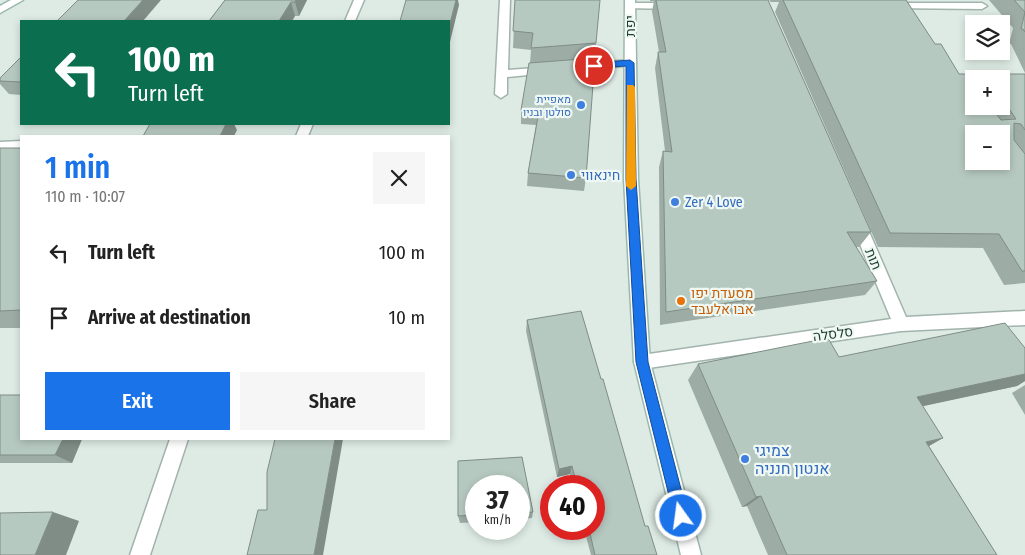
<!DOCTYPE html>
<html lang="en">
<head>
<meta charset="utf-8">
<style>
  :root { --surface:#fff; --page:#f6f6f6; --text:#222; --muted:#767676; --accent:#1a73e8 }
  body { margin:0; font-family:"Fira Sans Condensed",Heebo,sans-serif; background:var(--page); color:var(--text); height:100vh; display:flex; flex-direction:column; font-size:19px; white-space:nowrap }
  * { box-sizing:border-box; margin:0 }
  p { font-size:16px; color:var(--muted) }
  .icon { flex:none; width:28px; height:28px; fill:none; stroke:currentColor; stroke-width:2; stroke-linecap:round; stroke-linejoin:round }
  .map { position:relative; flex:1; overflow:hidden }
  .details { position:absolute; left:20px; top:135px; width:430px; height:305px; display:flex; flex-direction:column; background:var(--surface); border-radius:0px; box-shadow:0 2px 8px #0003 }
  .details>* { flex:none }
  .banner { position:absolute; left:20px; top:20px; width:430px; height:105px; border-radius:0px; box-shadow:0 2px 8px #0003; background:#0b6e4f; color:#fff; overflow:hidden }
  .controls { position:absolute; left:965px; top:15px; display:grid; gap:10px }
  .controls a { display:grid; place-items:center; width:45px; height:45px; border-radius:0px; background:var(--surface); box-shadow:0 2px 8px #0003; font-size:25px }
  .speed { position:absolute; left:465px; top:475px; display:flex; gap:10px; font-size:25px; font-weight:700; text-align:center }
  .speed>* { display:grid; place-content:center; width:65px; height:65px; border-radius:50%; background:var(--surface); box-shadow:0 2px 8px #0003; line-height:1 }
  .speed small { font-size:12px; font-weight:400 }
  .speed .limit { border:8px solid #d22; background:#fff; color:#111 }
  .pin { position:absolute; display:grid; place-items:center; width:42px; height:42px; color:#fff; margin:-21px; border:2px solid #fff; border-radius:50%; box-shadow:0 1px 5px #0007 }
  .me { position:absolute; width:55px; margin:-28px; rotate:346deg; stroke-linejoin:round; filter:drop-shadow(0 0 4px #0008) }
  .turn { display:flex; align-items:center; gap:18px; height:105px; padding:0 25px; font-size:22px }
  .turn .icon { width:65px; height:65px; stroke-width:2.5 }
  .turn b { display:block; font-size:35px; line-height:42px }
  .round { display:grid; place-items:center; flex:none; width:52px; height:52px; border-radius:0px; background:var(--page) }
  .headline { display:flex; align-items:center; justify-content:space-between; height:85px; padding:0 25px }
  h1 { font-size:30px; font-weight:600; line-height:38px; color:var(--accent) }
  .button { display:flex; gap:10px; margin-top:auto; padding:10px 25px }
  .button a { flex:1; height:58px; border-radius:0px; background:var(--accent); color:#fff; font-size:20px; font-weight:600; line-height:58px; text-align:center }
  .button a+a { background:var(--page); color:var(--text) }
  ul { padding:0; list-style:none }
  li { display:flex; align-items:center; gap:15px; height:65px; padding:0 25px }
  li div { flex:1 }
  li b { display:block; font-size:19px }
  li em { font-style:normal }
  .map>svg:first-child { display:block }
  .lines { fill:none; stroke-linecap:round; stroke-linejoin:round }
  .lane-casing { stroke:#a1b3ac; stroke-width:3 }
  .street-casing { stroke:#a1b3ac; stroke-width:3 }
  .secondary-casing { stroke:#9cb8ad; stroke-width:3 }
  .lane { fill:#fff; fill-rule:evenodd }
  .street { fill:#fff; fill-rule:evenodd }
  .secondary { fill:#fff; fill-rule:evenodd }
  .wall { fill:#9dada5 }
  .shaded-wall { fill:#7f8d86 }
  .building { fill:#b6c9c0; stroke:#7f8d86; fill-rule:evenodd }
  .route { fill:#1a73e8; stroke:#114b97 }
  .slow { fill:#f59e0b }
  .shop-dot { fill:#3f7fe0; stroke:#eff8f3; stroke-width:2 }
  .food-dot { fill:#e8710a; stroke:#eff8f3; stroke-width:2 }
  .labels { text-anchor:middle; dominant-baseline:central; stroke-width:4.5; stroke-linejoin:round; paint-order:stroke }
  .far-shop-label { font-size:11px; fill:#366cbe; stroke:#eff8f3; text-anchor:end }
  .street-label { font-size:14px; fill:#1e3d33; stroke:#eff8f3 }
  .shop-label { font-size:14px; fill:#366cbe; stroke:#eff8f3; text-anchor:start }
  .food-label { font-size:14px; fill:#c56008; stroke:#eff8f3; text-anchor:start }
  .near-shop-label { font-size:16px; fill:#366cbe; stroke:#eff8f3; text-anchor:start }
</style>
</head>
<body>
<div class="map">
<svg width="1025" height="555" viewBox="0 0 1025 555">
  <rect width="100%" height="100%" fill="#deebe5"/>
  <g class="lines">
    <defs>
      <g id="lane">
        <path d="M500,0H510L508,70L548,67L554,70L548,73L507,77V94L501,98L495,94Z"/>
        <path d="M630,60L636,63L634,65L573,71L567,68L573,65Z"/>
        <path d="M21,141V149L0,150V142Z"/>
      </g>
      <g id="street">
        <path d="M354,0H364L355,21H345Z"/>
        <path d="M630,3H673L678,6L673,9L626,8V4Z"/>
        <path d="M891,3H982L987,6L982,9L887,8V4Z"/>
        <path d="M301,124H313L308,136H296Z"/>
        <path d="M857,215L862,216L864,220L906,317L1025,311V325L901,331L642,369L636,367L634,362L636,357L642,355L891,319L850,220L852,216Z"/>
        <path d="M170,439H188L150,555H130Z"/>
      </g>
      <g id="secondary">
        <path d="M11,0H23L0,13V6Z"/>
        <path d="M625,0H635L638,179L650,362L701,555H681L634,362L624,179Z"/>
      </g>
    </defs>
    <use href="#lane" class="lane-casing"/>
    <use href="#street" class="street-casing"/>
    <use href="#secondary" class="secondary-casing"/>
    <use href="#lane" class="lane"/>
    <use href="#street" class="street"/>
    <use href="#secondary" class="secondary"/>
  </g>
  <g class="wall">
    <path d="M225,0H307L299,16H295L292,21H209Z"/>
    <path d="M515,0L596,43L594,58L586,178L584,191L527,186L528,173L536,125L521,124V110L530,63L531,50L513,48Z"/>
    <path d="M650,0H768L871,232L859,247H856L877,281L865,295L660,325L659,167L663,151H665L655,68L658,52H659L652,11L654,1H650Z"/>
    <path d="M769,0H906L974,106H1001V79H981L985,74H1025V283L1004,285L983,248L878,247L775,12L779,2H771Z"/>
    <path d="M989,0H1025V73L1011,44H1009L1013,28Z"/>
    <path d="M21,57V95L9,94L0,84V78Z"/>
    <rect x="0" y="148" width="21" height="180"/>
    <path d="M527,320L601,379L645,526L657,555H591L584,529H594V486H573L570,474L557,477L526,331Z"/>
    <path d="M1025,348V381L1017,386L922,406L943,438L929,446L997,555H768L747,506L742,507L688,380L698,364Z"/>
    <path d="M1025,385V415L1012,393Z"/>
    <path d="M0,395L21,439H82L72,463H0Z"/>
    <path d="M522,457L533,512L532,518L519,519V486H476V522L460,523L458,516V461Z"/>
  </g>
  <g class="shaded-wall">
    <path d="M143,0H161L143,21H124Z"/>
    <path d="M296,0H307L299,16L295,2Z"/>
    <path d="M456,0H458L459,5L449,46V27Z"/>
    <path d="M291,2L295,16L292,21H279Z"/>
    <path d="M225,124H234L237,130L234,136H220Z"/>
    <path d="M1025,374V381L1017,386L896,412L917,397Z"/>
    <path d="M943,438L920,451L926,442Z"/>
    <path d="M63,439H82L72,463L55,455Z"/>
    <path d="M335,439H343L323,555H314Z"/>
    <path d="M572,466L570,474L557,477L559,469Z"/>
    <path d="M761,496L747,506L742,507L756,497Z"/>
    <path d="M53,512L79,521L66,555H35Z"/>
  </g>
  <g class="building">
    <path d="M78,0H143L124,21H57Z"/>
    <path d="M225,0H296L295,2H291L279,21H209Z"/>
    <path d="M406,0H456L449,27V21H400Z"/>
    <path d="M515,0H600L596,43L531,48L533,33L513,31Z"/>
    <path d="M656,0H768L871,232H847L877,281L666,312L663,151L672,152L658,52H666Z"/>
    <path d="M783,0H906L935,44H941L959,74H966L974,84V106H990L1001,120L1016,119L1001,97V79H988L985,74H1025V130L1021,124L1014,123V140L1025,154V271H1022L999,234L890,233ZM974,134H1001V161H974Z"/>
    <path d="M1014,0H1025V32L1023,29H1021L1025,12Z"/>
    <path d="M21,57V82L0,81V78Z"/>
    <path d="M595,58L586,178L528,173L539,111L521,110L529,63Z"/>
    <path d="M150,124H226L220,136H143Z"/>
    <path d="M0,148H21V310L0,311Z"/>
    <path d="M581,311L601,379H603L645,526H648L657,555H595L589,529H594V486H577L572,466L559,469L527,320Z"/>
    <path d="M1005,323L1025,348V374L917,397L943,438L926,442L997,555H787L761,496L756,497L698,364L828,338L839,357Z"/>
    <path d="M0,395H21V439H63L55,455H0Z"/>
    <path d="M275,439H335L314,555H247L258,510H267V472Z"/>
    <path d="M522,457L533,512L519,513V486H476V515L458,516V461Z"/>
    <path d="M53,512L35,555H0V513Z"/>
  </g>
  <path class="route" d="M630,60L634,63L636,179L648,362L688,516L686,522L681,524L676,522L674,516L636,362L626,179V66L594,68L589,66L594,63Z"/>
  <path class="slow" d="M627,85H633L635,87L636,186L631,190L626,186Z"/>
  <g class="shop-dot">
    <circle cx="581" cy="105" r="5"/>
    <circle cx="571" cy="175" r="5"/>
    <circle cx="675" cy="202" r="5"/>
    <circle cx="745" cy="459" r="5"/>
  </g>
  <circle class="food-dot" cx="681" cy="301" r="5"/>
  <g class="labels">
    <g class="far-shop-label">
      <text x="571" y="99">מאפיית<tspan x="571" dy="13">סולטן ובניו</tspan></text>
    </g>
    <g class="street-label">
      <text transform="translate(630 26) rotate(-90)">יפת</text>
      <text transform="translate(873 259) rotate(67)">תות</text>
      <text transform="translate(833 334) rotate(-8)">סלסלה</text>
    </g>
    <g class="shop-label">
      <text x="581" y="175">חינאווי</text>
      <text x="685" y="202">Zer 4 Love</text>
    </g>
    <g class="food-label">
      <text x="691" y="293">מסעדת יפו<tspan x="691" dy="16">אבו אלעבד</tspan></text>
    </g>
    <g class="near-shop-label">
      <text x="755" y="450">צמיגי<tspan x="755" dy="18">אנטון חנניה</tspan></text>
    </g>
  </g>
</svg>
<div class="controls">
<a><svg class="icon" aria-label="layers" viewBox="0 0 24 24"><path d="M12 4l9 5-9 5-9-5zM3 14l9 5 9-5"/></svg></a>
<a>+</a>
<a>−</a>
</div>
<div class="speed"><div>37<small>km/h</small></div><div class="limit">40</div></div>
<div class="pin" style="left:594px;top:66px;background:#d93025"><svg class="icon" aria-label="arrive" viewBox="0 0 24 24"><path d="M6 21V4h12l-3 4 3 4H6"/></svg></div>
<svg class="me" style="left:681px;top:516px" viewBox="-20 -20 40 40"><circle r="17" fill="#1a73e8" stroke="#fff" stroke-width="3"/><path d="M0-11L8 9 0 5-8 9z" fill="#fff"/></svg>
<div class="banner">
<div class="turn"><svg class="icon" aria-label="left" viewBox="0 0 24 24"><path d="M17 20v-9H6M10 6l-5 5 5 5"/></svg><div><b>100 m</b>Turn left</div></div>
</div>
<section class="details">
<div class="headline"><div><h1>1 min</h1><p>110 m · 10:07</p></div><a class="round"><svg class="icon" aria-label="close" viewBox="0 0 24 24"><path d="M6 6l12 12M18 6L6 18"/></svg></a></div>
<ul>
<li><svg class="icon" aria-label="left" viewBox="0 0 24 24"><path d="M17 20v-9H6M10 6l-5 5 5 5"/></svg><div><b>Turn left</b></div><em>100 m</em></li>
<li><svg class="icon" aria-label="arrive" viewBox="0 0 24 24"><path d="M6 21V4h12l-3 4 3 4H6"/></svg><div><b>Arrive at destination</b></div><em>10 m</em></li>
</ul>
<div class="button"><a>Exit</a><a>Share</a></div>
</section>
</div>
</body>
</html>
